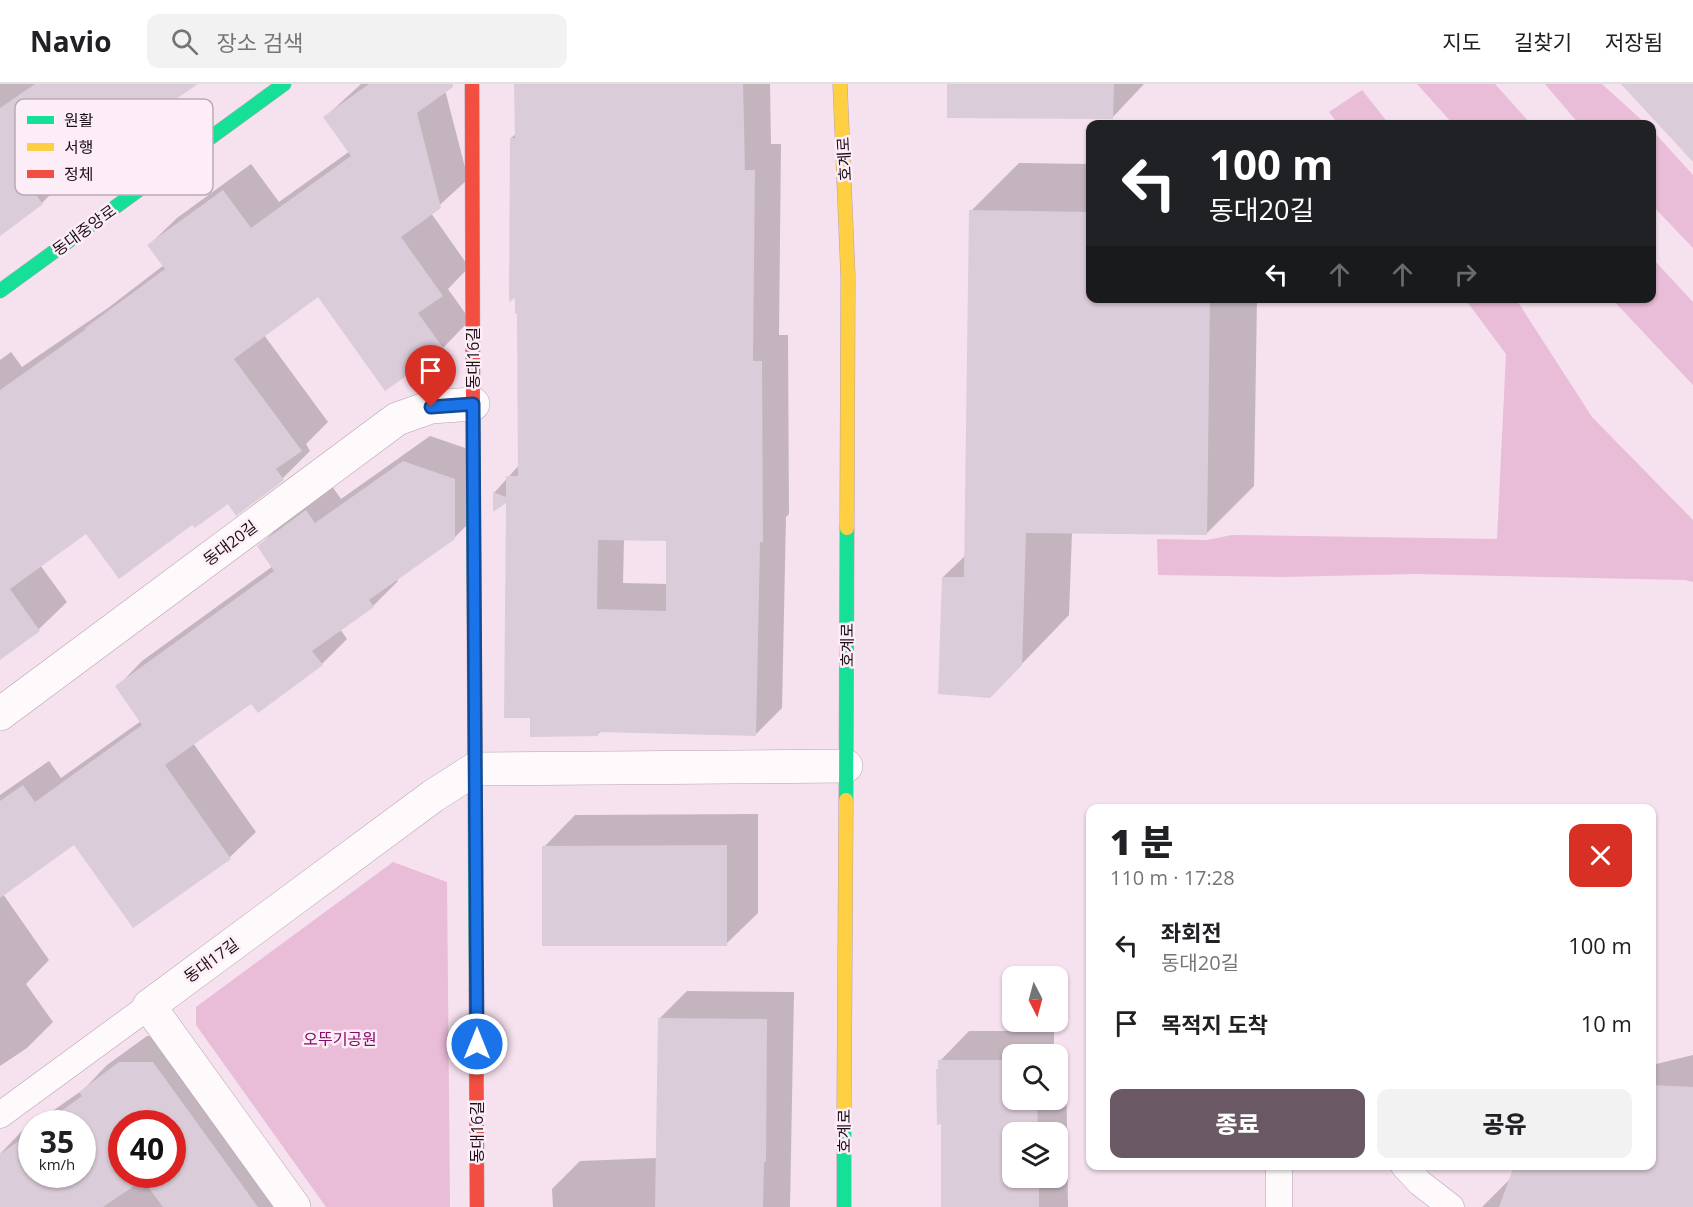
<!DOCTYPE html>
<html lang="ko">
<head>
<meta charset="utf-8">
<style>
  :root { --surface:#fff; --page:#f2f2f2; --text:#202124; --muted:#757577; --line:#e0e0e0; --accent:#6a5964 }
  body { margin:0; font-family:"Open Sans","Noto Sans KR",sans-serif; background:var(--page); color:var(--text); height:100vh; display:flex; flex-direction:column; font-size:22px; white-space:nowrap }
  * { box-sizing:border-box; margin:0 }
  p { font-size:20px; color:var(--muted) }
  .icon { flex:none; width:33px; height:33px; fill:none; stroke:currentColor; stroke-width:2; stroke-linecap:round; stroke-linejoin:round }
  .map { position:relative; flex:1; overflow:hidden }
  .panel { position:absolute; left:1086px; top:720px; width:570px; height:366px; display:flex; flex-direction:column; background:var(--surface); border-radius:12px; box-shadow:0 2px 4px #0004 }
  .panel>* { flex:none }
  .banner { position:absolute; left:1086px; top:36px; width:570px; height:183px; border-radius:12px; box-shadow:0 2px 4px #0004; background:#202124; color:#fff; overflow:hidden }
  .needle { width:39px; rotate:174deg }
  .controls { position:absolute; left:1002px; top:882px; display:grid; gap:12px }
  .controls a { display:grid; place-items:center; width:66px; height:66px; border-radius:12px; background:var(--surface); box-shadow:0 2px 4px #0004; font-size:30px }
  .speed { position:absolute; left:18px; top:1026px; display:flex; gap:12px; font-size:30px; font-weight:700; text-align:center }
  .speed>* { display:grid; place-content:center; width:78px; height:78px; border-radius:50%; background:var(--surface); box-shadow:0 2px 4px #0004; line-height:1 }
  .speed small { font-size:15px; font-weight:400 }
  .speed .limit { border:9px solid #d22; background:#fff; color:#111 }
  .pin { position:absolute; display:grid; place-items:center; width:51px; height:51px; color:#fff; margin:-62px -26px; border-radius:50% 50% 50% 0; rotate:-45deg; box-shadow:0 0 6px #0007 }
  .pin .icon { rotate:45deg }
  .me { position:absolute; width:66px; margin:-33px; rotate:0deg; stroke-linejoin:round; filter:drop-shadow(0 0 4px #0008) }
  .turn { display:flex; align-items:center; gap:21px; height:126px; padding:0 24px; font-size:27px }
  .turn .icon { width:78px; height:78px; stroke-width:2.5 }
  .turn b { display:block; font-size:42px; line-height:51px }
  .lanes { display:flex; align-items:center; height:57px; padding:0 24px; background:#0003; justify-content:center; gap:30px; direction:ltr }
  .lanes .off { opacity:.35 }
  .round { display:grid; place-items:center; flex:none; width:63px; height:63px; border-radius:12px; background:var(--page) }
  .summary { display:flex; align-items:center; justify-content:space-between; height:102px; padding:0 24px }
  h1 { font-size:36px; font-weight:800; line-height:45px }
  .cta { display:flex; gap:12px; margin-top:auto; padding:12px 24px }
  .cta a { flex:1; height:69px; border-radius:12px; background:var(--accent); color:#fff; font-size:24px; font-weight:800; line-height:69px; text-align:center }
  .cta a+a { background:var(--page); color:var(--text) }
  ul { padding:0; list-style:none }
  li { display:flex; align-items:center; gap:18px; height:78px; padding:0 24px }
  li div { flex:1 }
  li b { display:block; font-size:22px }
  li em { font-style:normal }
  header { display:flex; align-items:center; gap:36px; box-sizing:border-box; height:84px; padding:0 30px; background:var(--surface); border-bottom:2px solid var(--line) }
  header strong { font-size:28px }
  nav { display:flex; gap:33px; margin-inline-start:auto; font-size:21px }
  .search { width:420px; height:54px; background:var(--page); display:flex; align-items:center; gap:15px; box-sizing:border-box; padding:0 21px; border-radius:12px; color:var(--muted); font-size:22px }
  .map>svg:first-child { display:block }
  .green { fill:#e9bcd8 }
  .shadow { fill:#0003; fill-rule:evenodd }
  .building { fill:#dbccd9; fill-rule:evenodd }
  .lines { fill:none; stroke-linecap:round; stroke-linejoin:round }
  .lane-casing { stroke:#b5a4af; stroke-width:27 }
  .street-casing { stroke:#b5a4af; stroke-width:34 }
  .fast-casing { stroke:#b5a4af; stroke-width:15 }
  .slow-casing { stroke:#b5a4af; stroke-width:15 }
  .jam-casing { stroke:#b5a4af; stroke-width:15 }
  .lane { stroke:#fefafc; stroke-width:26 }
  .street { stroke:#fefafc; stroke-width:33 }
  .fast { stroke:#16e098; stroke-width:14 }
  .slow { stroke:#ffcf43; stroke-width:14 }
  .jam { stroke:#f24e42; stroke-width:14 }
  .route-casing { stroke:#114b97; stroke-width:15 }
  .route { stroke:#1a73e8; stroke-width:10 }
  .labels { text-anchor:middle; dominant-baseline:central; stroke-width:5; stroke-linejoin:round; paint-order:stroke }
  .street-label { font-size:16px; fill:#1e1019; stroke:#fdedf6 }
  .park-label { font-size:16px; fill:#88096a; stroke:#fdedf6 }
  .key { fill:#fdedf6; stroke:#baabb4; stroke-width:1.5 }
  .key-label { font-size:16px; fill:#1e1019 }
</style>
</head>
<body>
<header>
<strong>Navio</strong>
<div class="search"><svg class="icon" aria-label="search" viewBox="0 0 24 24"><circle cx="10" cy="10" r="6"/><path d="M15 15l6 6"/></svg>장소 검색</div>
<nav><a>지도</a><a>길찾기</a><a>저장됨</a></nav>
</header>
<div class="map">
<svg width="1693" height="1123" viewBox="0 0 1693 1123">
  <rect width="100%" height="100%" fill="#f6e1ee"/>
  <g class="green">
    <path d="M1417,0H1495L1531,40H1453Z"/>
    <path d="M1545,0H1602L1646,40H1579Z"/>
    <path d="M1362,6L1389,40H1338L1329,28Z"/>
    <path d="M1652,46L1693,91V164L1652,121Z"/>
    <path d="M1652,174L1693,218V301L1612,215L1652,214Z"/>
    <path d="M1465,215H1516L1592,333L1693,436V498L1685,496L1416,490L1281,493L1158,491L1157,455L1207,456L1232,451L1497,455L1506,270Z"/>
    <path d="M393,778L447,798L450,1123H326L196,941V923Z"/>
  </g>
  <g class="shadow">
    <path d="M0,0H193L68,87L70,91L42,119L0,138Z"/>
    <path d="M361,0H446L444,2L468,95L431,129L469,183L448,205L470,236L443,264L318,211L264,251L328,338L306,360L310,367L283,394L236,429L228,418L193,439L87,448L40,481L67,518L39,545L0,574V276L11,268L22,283L108,224L164,181L149,161L177,134L251,80L279,118L350,67L325,33Z"/>
    <path d="M516,0H770L771,60H781L779,251H788L789,430L786,433L782,624L755,651L602,646L597,651L531,632L507,416L494,409L520,380L518,229L511,54L517,49ZM624,454L667,455V500L623,499Z"/>
    <path d="M948,0H1144L1113,33Z"/>
    <path d="M1019,79L1090,80V214H1257L1254,402L1206,450L1072,448L1069,531L990,613L943,493L966,471L971,127Z"/>
    <path d="M430,352L480,369V428L454,454L397,495L398,497L373,522L340,545L347,555L322,580L251,618L193,659L256,748L230,773L134,842L75,759L3,810L49,876L26,900L53,938L27,964L0,982V711L49,677L61,694L141,637L117,603L142,577L273,482L259,462L285,437L332,402L341,415Z"/>
    <path d="M758,730V829L726,860L544,763L575,731Z"/>
    <path d="M687,907L794,908L790,1123H553L552,1105L580,1077L657,1074L659,935Z"/>
    <path d="M969,947H1054V970H1012V1016H1058V973H1066L1068,1123H943L940,977ZM1012,1048H1058V1094H1012Z"/>
    <path d="M147,952H180L304,1123H0V1070L21,1048L32,1041V1090H82V1040H34L84,1005L107,981ZM122,1040H172V1090H122Z"/>
    <path d="M1693,971V1123H1482L1511,1094L1515,1082H1652V981Z"/>
  </g>
  <g class="building">
    <path d="M35,0H198L36,111L43,120L0,152V24Z"/>
    <path d="M369,0H453V3L417,29L441,124L401,153L443,212L418,229L444,265L385,307L318,213L234,275L302,367L276,385L284,396L236,432L228,420L195,444L192,441L119,495L86,450L10,505L40,547L0,576V306L86,245L85,244L165,185L147,161L223,106L251,144L351,72L323,33Z"/>
    <path d="M514,0H743L745,86H755L753,277H762L763,458H760L756,652L598,648V652L530,653V634H504L506,419L493,428V408L506,413V392H518L517,230H515V214L509,218L510,54H515ZM598,456L666,457V527L597,525Z"/>
    <path d="M947,0H1114L1113,35L947,34Z"/>
    <path d="M1621,0H1693V78Z"/>
    <path d="M969,126L1090,128V214H1210L1207,451L1026,449L1022,581L990,614L938,610L942,493H964Z"/>
    <path d="M403,377L455,395V455L369,516L374,523L312,567L323,581L258,629L251,620L165,681L231,775L133,844L74,761L0,814V717L23,701L35,718L142,641L115,602L274,487L257,462L306,426L315,439Z"/>
    <path d="M727,761V862H542V762Z"/>
    <path d="M658,934L767,935L766,1078H764L763,1123H655Z"/>
    <path d="M938,976H1012V1016H1037L1038,1045H1039V1048H1012V1094H1039V1123H941V1040L937,1041L936,985H938Z"/>
    <path d="M119,978H153L258,1123H163L143,1096L103,1123H0V1070L32,1048V1090H82V1040H43L82,1012L79,1008ZM122,1040H172V1090H122Z"/>
    <path d="M1652,1001L1693,1003V1123H1499L1514,1082H1652Z"/>
  </g>
  <g class="lines">
    <defs>
      <g id="lane">
        <path d="M0,1031L149,922"/>
        <path d="M1404,1082L1420,1099L1451,1123"/>
        <path d="M1279,1123V1082"/>
      </g>
      <g id="street">
        <path d="M0,630L397,335L431,323L473,320"/>
        <path d="M294,1123L149,922L433,712L475,685L846,682"/>
      </g>
      <g id="fast">
        <path d="M0,207L284,0"/>
        <path d="M473,334L476,906"/>
        <path d="M846,716L847,444"/>
        <path d="M844,1123V1029"/>
      </g>
      <g id="slow">
        <path d="M840,0L848,193L847,444"/>
        <path d="M844,1029L846,716"/>
      </g>
      <g id="jam">
        <path d="M472,0L473,334"/>
        <path d="M476,906L477,1123"/>
      </g>
    </defs>
    <use href="#lane" class="lane-casing"/>
    <use href="#street" class="street-casing"/>
    <use href="#fast" class="fast-casing"/>
    <use href="#slow" class="slow-casing"/>
    <use href="#jam" class="jam-casing"/>
    <use href="#lane" class="lane"/>
    <use href="#street" class="street"/>
    <use href="#fast" class="fast"/>
    <use href="#slow" class="slow"/>
    <use href="#jam" class="jam"/>
  </g>
  <g class="lines">
    <defs>
      <path id="route" d="M431,323L473,320L477,960"/>
    </defs>
    <use href="#route" class="route-casing"/>
    <use href="#route" class="route"/>
  </g>
  <g class="labels">
    <g class="street-label">
      <text transform="translate(844 75) rotate(-93)">호계로</text>
      <text transform="translate(84 146) rotate(-36)">동대중앙로</text>
      <text transform="translate(473 274) rotate(-90)">동대16길</text>
      <text transform="translate(230 459) rotate(-37)">동대20길</text>
      <text transform="translate(847 561) rotate(-90)">호계로</text>
      <text transform="translate(211 876) rotate(-36)">동대17길</text>
      <text transform="translate(844 1047) rotate(-90)">호계로</text>
      <text transform="translate(477 1048) rotate(-90)">동대16길</text>
    </g>
    <g class="park-label">
      <text x="340" y="955">오뚜기공원</text>
    </g>
  </g>
  <rect x="15" y="15" width="198" height="96" rx="9" class="key"/>
  <rect x="27" y="32" width="27" height="8" fill="#16e098"/>
  <rect x="27" y="59" width="27" height="8" fill="#ffcf43"/>
  <rect x="27" y="86" width="27" height="8" fill="#f24e42"/>
  <g class="key-label">
    <text x="64" y="42">원활</text>
    <text x="64" y="69">서행</text>
    <text x="64" y="96">정체</text>
  </g>
</svg>
<div class="controls">
<a><svg class="needle" viewBox="-14 -14 28 28"><path d="M0-13l5 13h-10z" fill="#e53935"/><path d="M0 13l5-13h-10z" fill="#757577"/></svg></a>
<a><svg class="icon" aria-label="search" viewBox="0 0 24 24"><circle cx="10" cy="10" r="6"/><path d="M15 15l6 6"/></svg></a>
<a><svg class="icon" aria-label="layers" viewBox="0 0 24 24"><path d="M12 4l9 5-9 5-9-5zM3 14l9 5 9-5"/></svg></a>
</div>
<div class="speed"><div>35<small>km/h</small></div><div class="limit">40</div></div>
<div class="pin" style="left:431px;top:323px;background:#d93025"><svg class="icon" aria-label="arrive" viewBox="0 0 24 24"><path d="M6 21V4h12l-3 4 3 4H6"/></svg></div>
<svg class="me" style="left:477px;top:960px" viewBox="-20 -20 40 40"><circle r="17" fill="#1a73e8" stroke="#fff" stroke-width="3"/><path d="M0-11L8 9 0 5-8 9z" fill="#fff"/></svg>
<div class="banner">
<div class="turn"><svg class="icon" aria-label="left" viewBox="0 0 24 24"><path d="M17 20v-9H6M10 6l-5 5 5 5"/></svg><div><b>100 m</b>동대20길</div></div>
<div class="lanes"><svg class="icon" aria-label="left" viewBox="0 0 24 24"><path d="M17 20v-9H6M10 6l-5 5 5 5"/></svg><svg class="icon off" aria-label="ahead" viewBox="0 0 24 24"><path d="M12 20V5M6 11l6-6 6 6"/></svg><svg class="icon off" aria-label="ahead" viewBox="0 0 24 24"><path d="M12 20V5M6 11l6-6 6 6"/></svg><svg class="icon off" aria-label="right" viewBox="0 0 24 24"><path d="M7 20v-9h11M14 6l5 5-5 5"/></svg></div>
</div>
<section class="panel">
<div class="summary"><div><h1>1 분</h1><p>110 m · 17:28</p></div><a class="round" style="background:#d93025;color:#fff"><svg class="icon" aria-label="close" viewBox="0 0 24 24"><path d="M6 6l12 12M18 6L6 18"/></svg></a></div>
<ul>
<li><svg class="icon" aria-label="left" viewBox="0 0 24 24"><path d="M17 20v-9H6M10 6l-5 5 5 5"/></svg><div><b>좌회전</b><p>동대20길</p></div><em>100 m</em></li>
<li><svg class="icon" aria-label="arrive" viewBox="0 0 24 24"><path d="M6 21V4h12l-3 4 3 4H6"/></svg><div><b>목적지 도착</b></div><em>10 m</em></li>
</ul>
<div class="cta"><a>종료</a><a>공유</a></div>
</section>
</div>
</body>
</html>
